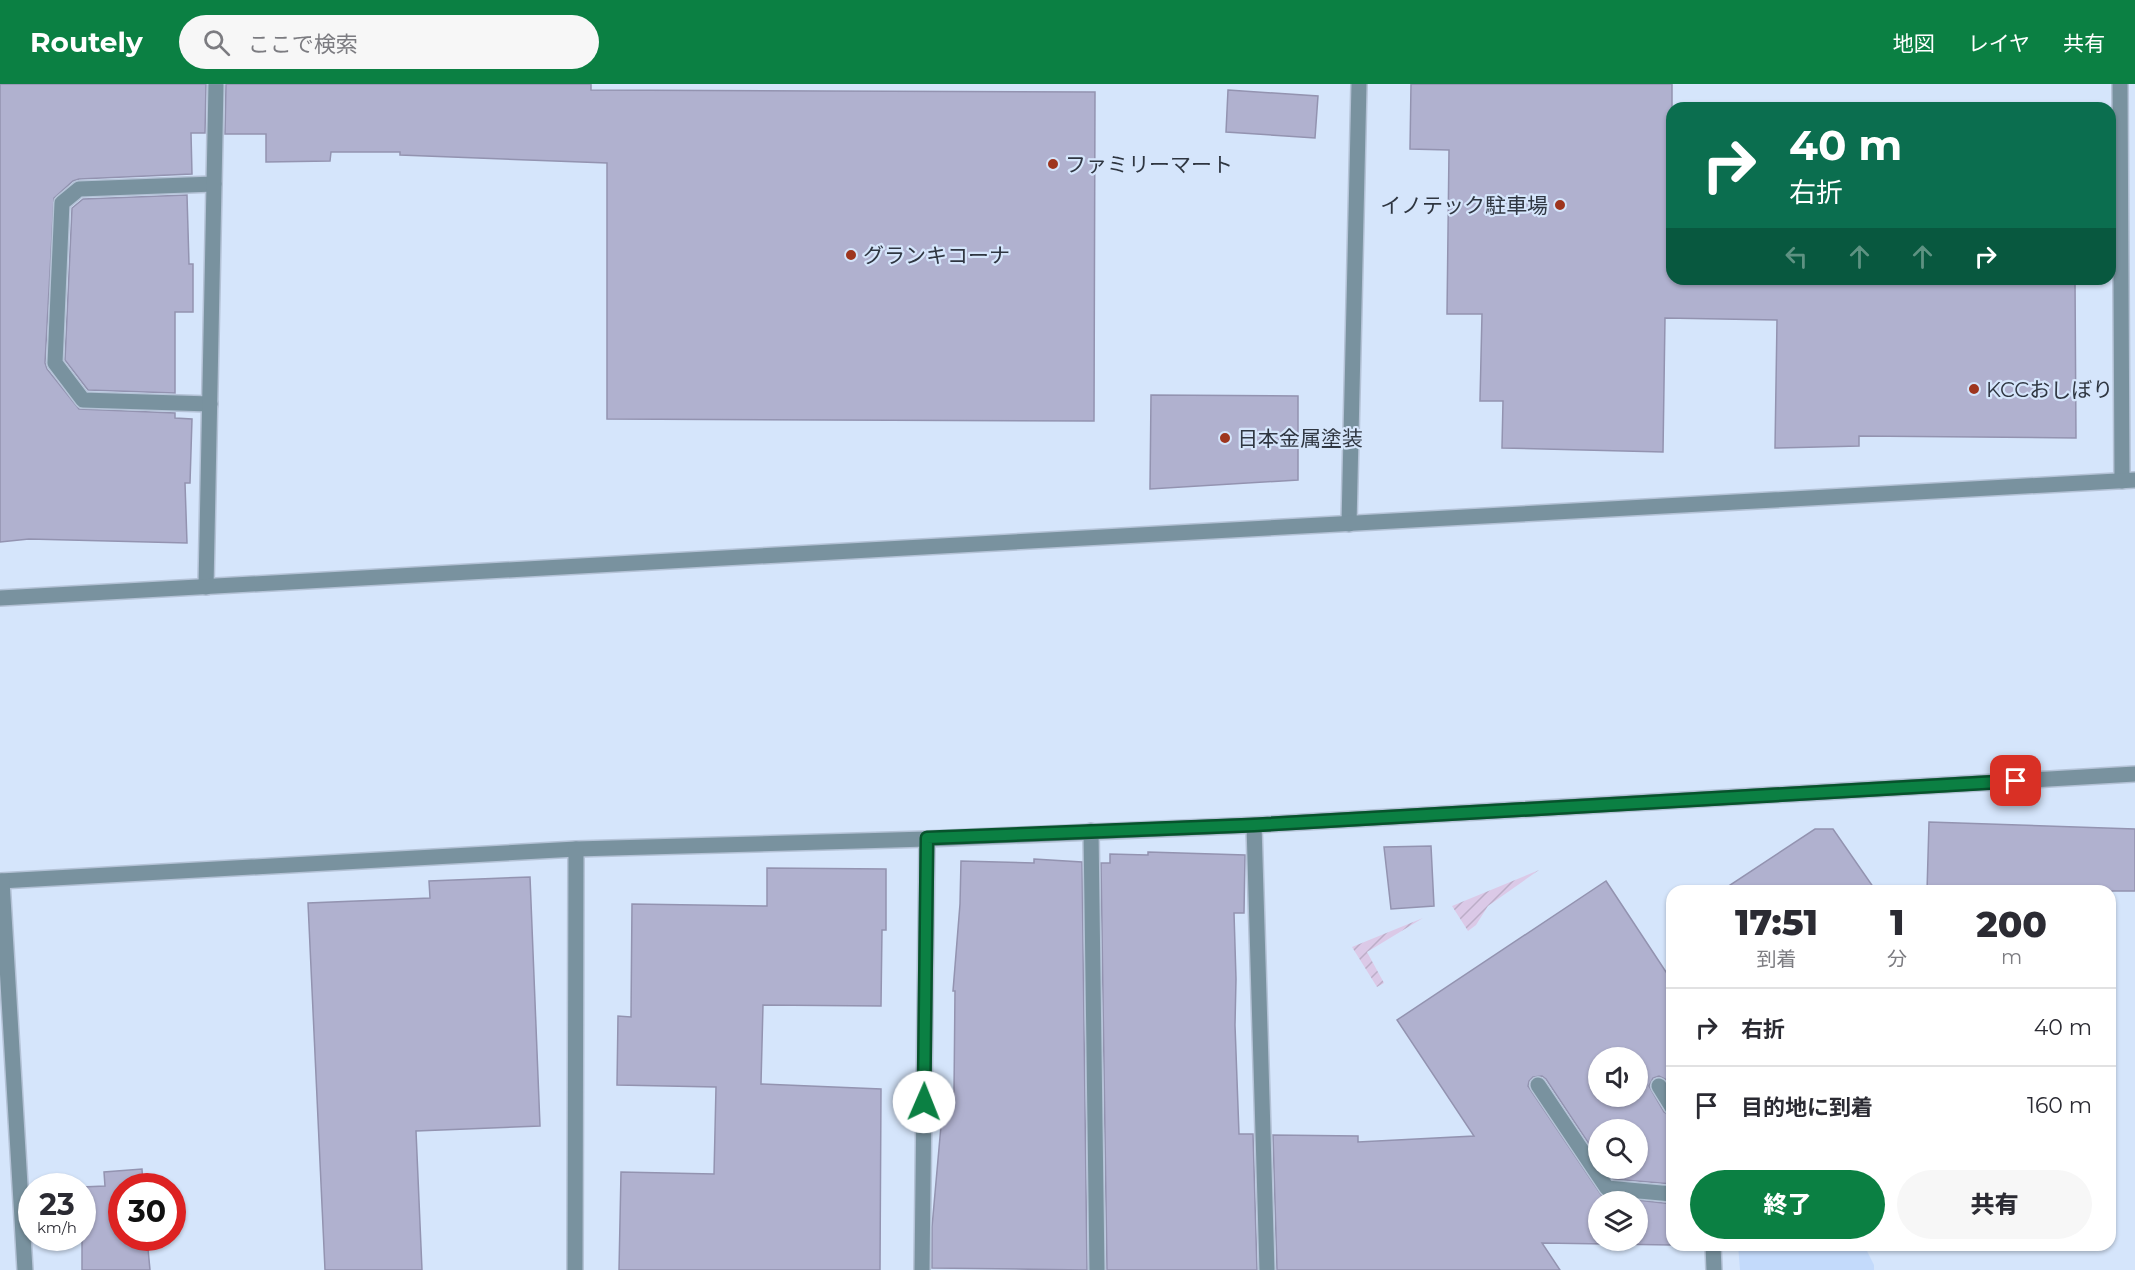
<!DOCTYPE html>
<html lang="ja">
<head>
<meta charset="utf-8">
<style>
  :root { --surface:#fff; --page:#f7f7f7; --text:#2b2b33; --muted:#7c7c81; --line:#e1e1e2; --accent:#0b8043 }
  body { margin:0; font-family:Montserrat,"Noto Sans JP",sans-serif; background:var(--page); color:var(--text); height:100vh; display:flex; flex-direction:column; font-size:22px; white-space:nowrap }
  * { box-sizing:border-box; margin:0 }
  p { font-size:20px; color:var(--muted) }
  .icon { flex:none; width:33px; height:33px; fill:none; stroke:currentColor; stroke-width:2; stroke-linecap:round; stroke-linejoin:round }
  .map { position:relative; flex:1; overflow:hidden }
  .side { position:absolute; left:1666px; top:801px; width:450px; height:366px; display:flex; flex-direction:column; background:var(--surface); border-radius:18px; box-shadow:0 2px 4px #0004 }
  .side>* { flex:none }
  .guide { position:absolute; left:1666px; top:18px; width:450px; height:183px; border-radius:18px; box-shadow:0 2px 4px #0004; background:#0b6e4f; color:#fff; overflow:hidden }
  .tools { position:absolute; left:1588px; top:963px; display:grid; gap:12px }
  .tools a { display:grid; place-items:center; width:60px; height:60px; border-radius:50%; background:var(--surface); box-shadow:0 2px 4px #0004; font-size:30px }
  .speed { position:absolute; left:18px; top:1089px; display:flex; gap:12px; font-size:30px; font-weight:700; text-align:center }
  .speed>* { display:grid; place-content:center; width:78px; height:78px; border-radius:50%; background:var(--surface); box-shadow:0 2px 4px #0004; line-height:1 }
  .speed small { font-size:15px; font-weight:400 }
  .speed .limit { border:9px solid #d22; background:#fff; color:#111 }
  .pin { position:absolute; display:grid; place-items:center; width:51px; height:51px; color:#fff; margin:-26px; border-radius:12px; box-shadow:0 3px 9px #0006 }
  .me { position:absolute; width:66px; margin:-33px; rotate:1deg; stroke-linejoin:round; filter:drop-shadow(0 0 4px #0008) }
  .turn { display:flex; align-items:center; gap:21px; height:126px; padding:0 24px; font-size:27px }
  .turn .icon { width:78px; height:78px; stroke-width:2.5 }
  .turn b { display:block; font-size:42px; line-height:51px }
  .lanes { display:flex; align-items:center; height:57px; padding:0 24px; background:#0003; justify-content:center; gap:30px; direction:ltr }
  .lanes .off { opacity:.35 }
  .eta { display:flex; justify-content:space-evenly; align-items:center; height:102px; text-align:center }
  .eta b { font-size:36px; font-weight:800; line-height:42px }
  .action { display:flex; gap:12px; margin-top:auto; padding:12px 24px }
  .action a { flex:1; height:69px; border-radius:36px; background:var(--accent); color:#fff; font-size:24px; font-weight:800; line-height:69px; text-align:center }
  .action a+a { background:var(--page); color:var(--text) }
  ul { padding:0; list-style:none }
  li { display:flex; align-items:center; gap:18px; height:78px; padding:0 24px; border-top:2px solid var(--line) }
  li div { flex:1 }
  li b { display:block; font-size:22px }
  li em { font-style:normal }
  header { display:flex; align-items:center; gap:36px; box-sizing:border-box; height:84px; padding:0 30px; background:var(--accent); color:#fff }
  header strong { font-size:28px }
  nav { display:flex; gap:33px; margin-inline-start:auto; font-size:21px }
  .search { width:420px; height:54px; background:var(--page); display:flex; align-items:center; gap:15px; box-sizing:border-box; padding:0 21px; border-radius:33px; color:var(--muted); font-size:22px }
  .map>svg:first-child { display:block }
  .built { fill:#c3dafb }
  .garden { fill:url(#garden-furrows) }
  .building { fill:#b0b1cf; stroke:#9393b0; stroke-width:1.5; fill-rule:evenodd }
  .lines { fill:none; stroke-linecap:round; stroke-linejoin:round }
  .minor-casing { stroke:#b4c2d6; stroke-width:18 }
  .minor { stroke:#79929f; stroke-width:15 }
  .route-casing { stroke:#07532c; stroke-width:15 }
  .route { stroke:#0b8043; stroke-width:10 }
  .poi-dot { fill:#9e351e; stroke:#d5e5fb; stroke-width:2 }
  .labels { text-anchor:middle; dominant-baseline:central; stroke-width:4.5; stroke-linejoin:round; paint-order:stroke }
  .poi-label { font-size:21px; fill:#2f3641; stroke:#d5e5fb; text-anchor:start }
</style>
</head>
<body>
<header>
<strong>Routely</strong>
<div class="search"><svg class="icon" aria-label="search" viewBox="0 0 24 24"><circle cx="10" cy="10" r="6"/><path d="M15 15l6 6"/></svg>ここで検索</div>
<nav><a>地図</a><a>レイヤ</a><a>共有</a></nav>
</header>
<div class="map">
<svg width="2135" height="1186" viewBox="0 0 2135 1186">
  <defs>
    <pattern id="garden-furrows" width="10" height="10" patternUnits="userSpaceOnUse" patternTransform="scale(1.5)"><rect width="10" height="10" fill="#dbc9e7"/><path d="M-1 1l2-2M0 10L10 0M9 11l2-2" fill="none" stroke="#bcadc7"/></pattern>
  </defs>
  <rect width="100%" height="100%" fill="#d5e5fb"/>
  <path class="built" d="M1738,1161H1864L1874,1181V1186H1740Z"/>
  <g class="garden">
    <path d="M1539,786L1488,822L1476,841L1468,847L1452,822Z"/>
    <path d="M1423,834L1367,868L1384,899L1377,903L1352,863Z"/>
  </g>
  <g class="building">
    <path d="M0,0H206L205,49H191L192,90L79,95L73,97L54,114L45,279L47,285L79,325L175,329V334L192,335L190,399H185L187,459L29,455L0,458Z"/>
    <path d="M226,0H591V6L1095,8L1094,337L607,335V79L400,71V68H331L330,77L266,78V50H225Z"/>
    <path d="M1411,0H1672V195H2075L2076,354L1859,352V362L1775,364L1777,236L1665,234L1663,368L1502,364L1503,317H1480L1482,230H1447L1449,66L1410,65Z"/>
    <path d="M1228,6L1318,12L1315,54L1226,48Z"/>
    <path d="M187,111L189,180H193V228H175V309L88,306L65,276L72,124L83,115Z"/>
    <path d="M1151,311L1298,312V396L1150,405Z"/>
    <path d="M1929,738L2135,745V807H1927Z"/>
    <path d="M1815,745H1833L1876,807H1721Z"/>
    <path d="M1431,762L1434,822L1391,825L1384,763Z"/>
    <path d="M1148,768L1245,771L1244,829H1234L1236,895L1235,941L1239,1050H1253L1257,1186H1107L1101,779H1110V770L1148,771Z"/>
    <path d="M1034,775L1082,778L1087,1186L932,1184V1143L944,1008H954L955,907H953L960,820L961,777L1034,779Z"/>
    <path d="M767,784L886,785V846H882L881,922L763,921L761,1000L881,1005L880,1186H619L621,1088L714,1090L716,1003L617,1001L618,932L631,933L632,820L767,822Z"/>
    <path d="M530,793L540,1042L416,1047L422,1186H325L308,819L430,814L429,797Z"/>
    <path d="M1606,797L1672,897V1005L1667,996L1659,992L1653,994L1649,1002L1664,1028L1672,1033V1100L1613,1095L1606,1084H1638V1046H1599V1075L1546,995L1542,992L1533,993L1529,997L1528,1002L1602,1112L1672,1120V1161L1542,1159L1560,1186H1277L1273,1051L1358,1052V1058L1474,1052L1397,936ZM1599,974H1638V1012H1599ZM1599,1118H1638V1156H1599Z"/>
    <path d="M142,1085L143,1102H122V1154H147L150,1186H82V1103L105,1102L104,1088Z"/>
  </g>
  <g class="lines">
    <defs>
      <g id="minor">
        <path d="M2120,0L2122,397"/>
        <path d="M210,320L83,316L55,279L62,119L79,105L214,100"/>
        <path d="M1349,440L1359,0"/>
        <path d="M206,503L216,0"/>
        <path d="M0,514L2135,396"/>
        <path d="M1254,741L1267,1186"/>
        <path d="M1091,747L1097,1186"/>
        <path d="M0,797L576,765L927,755L1254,741L2135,690"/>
        <path d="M2,797L25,1186"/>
        <path d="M1538,1001L1607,1104L1672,1110"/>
        <path d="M1659,1002L1672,1023"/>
        <path d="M1713,1161L1714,1186"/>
        <path d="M575,1186L576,765"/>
        <path d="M922,1186L927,755"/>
      </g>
    </defs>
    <use href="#minor" class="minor-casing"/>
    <use href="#minor" class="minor"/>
  </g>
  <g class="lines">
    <defs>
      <path id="route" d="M924,1018L927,754L1254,741L2016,697"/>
    </defs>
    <use href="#route" class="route-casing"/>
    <use href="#route" class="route"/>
  </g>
  <g class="poi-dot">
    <circle cx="1053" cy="80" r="6"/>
    <circle cx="1560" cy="121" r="6"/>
    <circle cx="851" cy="171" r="6"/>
    <circle cx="1974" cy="305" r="6"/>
    <circle cx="1225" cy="354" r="6"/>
  </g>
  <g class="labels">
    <g class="poi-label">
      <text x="1065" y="80">ファミリーマート</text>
      <text x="1548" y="121" text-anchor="end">イノテック駐車場</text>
      <text x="863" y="171">グランキコーナ</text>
      <text x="1986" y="305">KCCおしぼり</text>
      <text x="1237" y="354">日本金属塗装</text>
    </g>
  </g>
</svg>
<div class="tools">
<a><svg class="icon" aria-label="sound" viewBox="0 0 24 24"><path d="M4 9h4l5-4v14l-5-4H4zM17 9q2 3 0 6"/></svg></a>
<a><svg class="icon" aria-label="search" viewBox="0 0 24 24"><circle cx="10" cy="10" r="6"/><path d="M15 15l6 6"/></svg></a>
<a><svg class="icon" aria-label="layers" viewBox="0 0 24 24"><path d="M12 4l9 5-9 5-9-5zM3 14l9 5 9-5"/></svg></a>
</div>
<div class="speed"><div>23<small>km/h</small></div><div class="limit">30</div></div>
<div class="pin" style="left:2016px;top:697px;background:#d93025"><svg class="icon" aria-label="arrive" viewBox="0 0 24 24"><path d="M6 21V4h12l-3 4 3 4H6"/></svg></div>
<svg class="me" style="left:924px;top:1018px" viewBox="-20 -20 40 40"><circle r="19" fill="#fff"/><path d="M0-13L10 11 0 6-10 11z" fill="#0b8043"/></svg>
<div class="guide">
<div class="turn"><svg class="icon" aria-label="right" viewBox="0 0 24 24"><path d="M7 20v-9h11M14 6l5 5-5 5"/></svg><div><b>40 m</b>右折</div></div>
<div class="lanes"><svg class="icon off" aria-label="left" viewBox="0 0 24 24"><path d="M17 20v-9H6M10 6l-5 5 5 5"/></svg><svg class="icon off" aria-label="ahead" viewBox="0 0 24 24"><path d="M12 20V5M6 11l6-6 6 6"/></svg><svg class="icon off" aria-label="ahead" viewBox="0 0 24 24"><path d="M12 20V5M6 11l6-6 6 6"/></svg><svg class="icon" aria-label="right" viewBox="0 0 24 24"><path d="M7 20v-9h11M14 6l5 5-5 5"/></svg></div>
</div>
<section class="side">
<div class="eta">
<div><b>17:51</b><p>到着</p></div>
<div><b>1</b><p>分</p></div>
<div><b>200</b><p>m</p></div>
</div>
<ul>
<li><svg class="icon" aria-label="right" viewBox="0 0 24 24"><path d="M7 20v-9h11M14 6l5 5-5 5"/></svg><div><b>右折</b></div><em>40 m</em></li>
<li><svg class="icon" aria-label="arrive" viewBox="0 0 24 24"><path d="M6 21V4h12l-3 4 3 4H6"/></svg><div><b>目的地に到着</b></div><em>160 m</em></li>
</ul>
<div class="action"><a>終了</a><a>共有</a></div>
</section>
</div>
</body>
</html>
